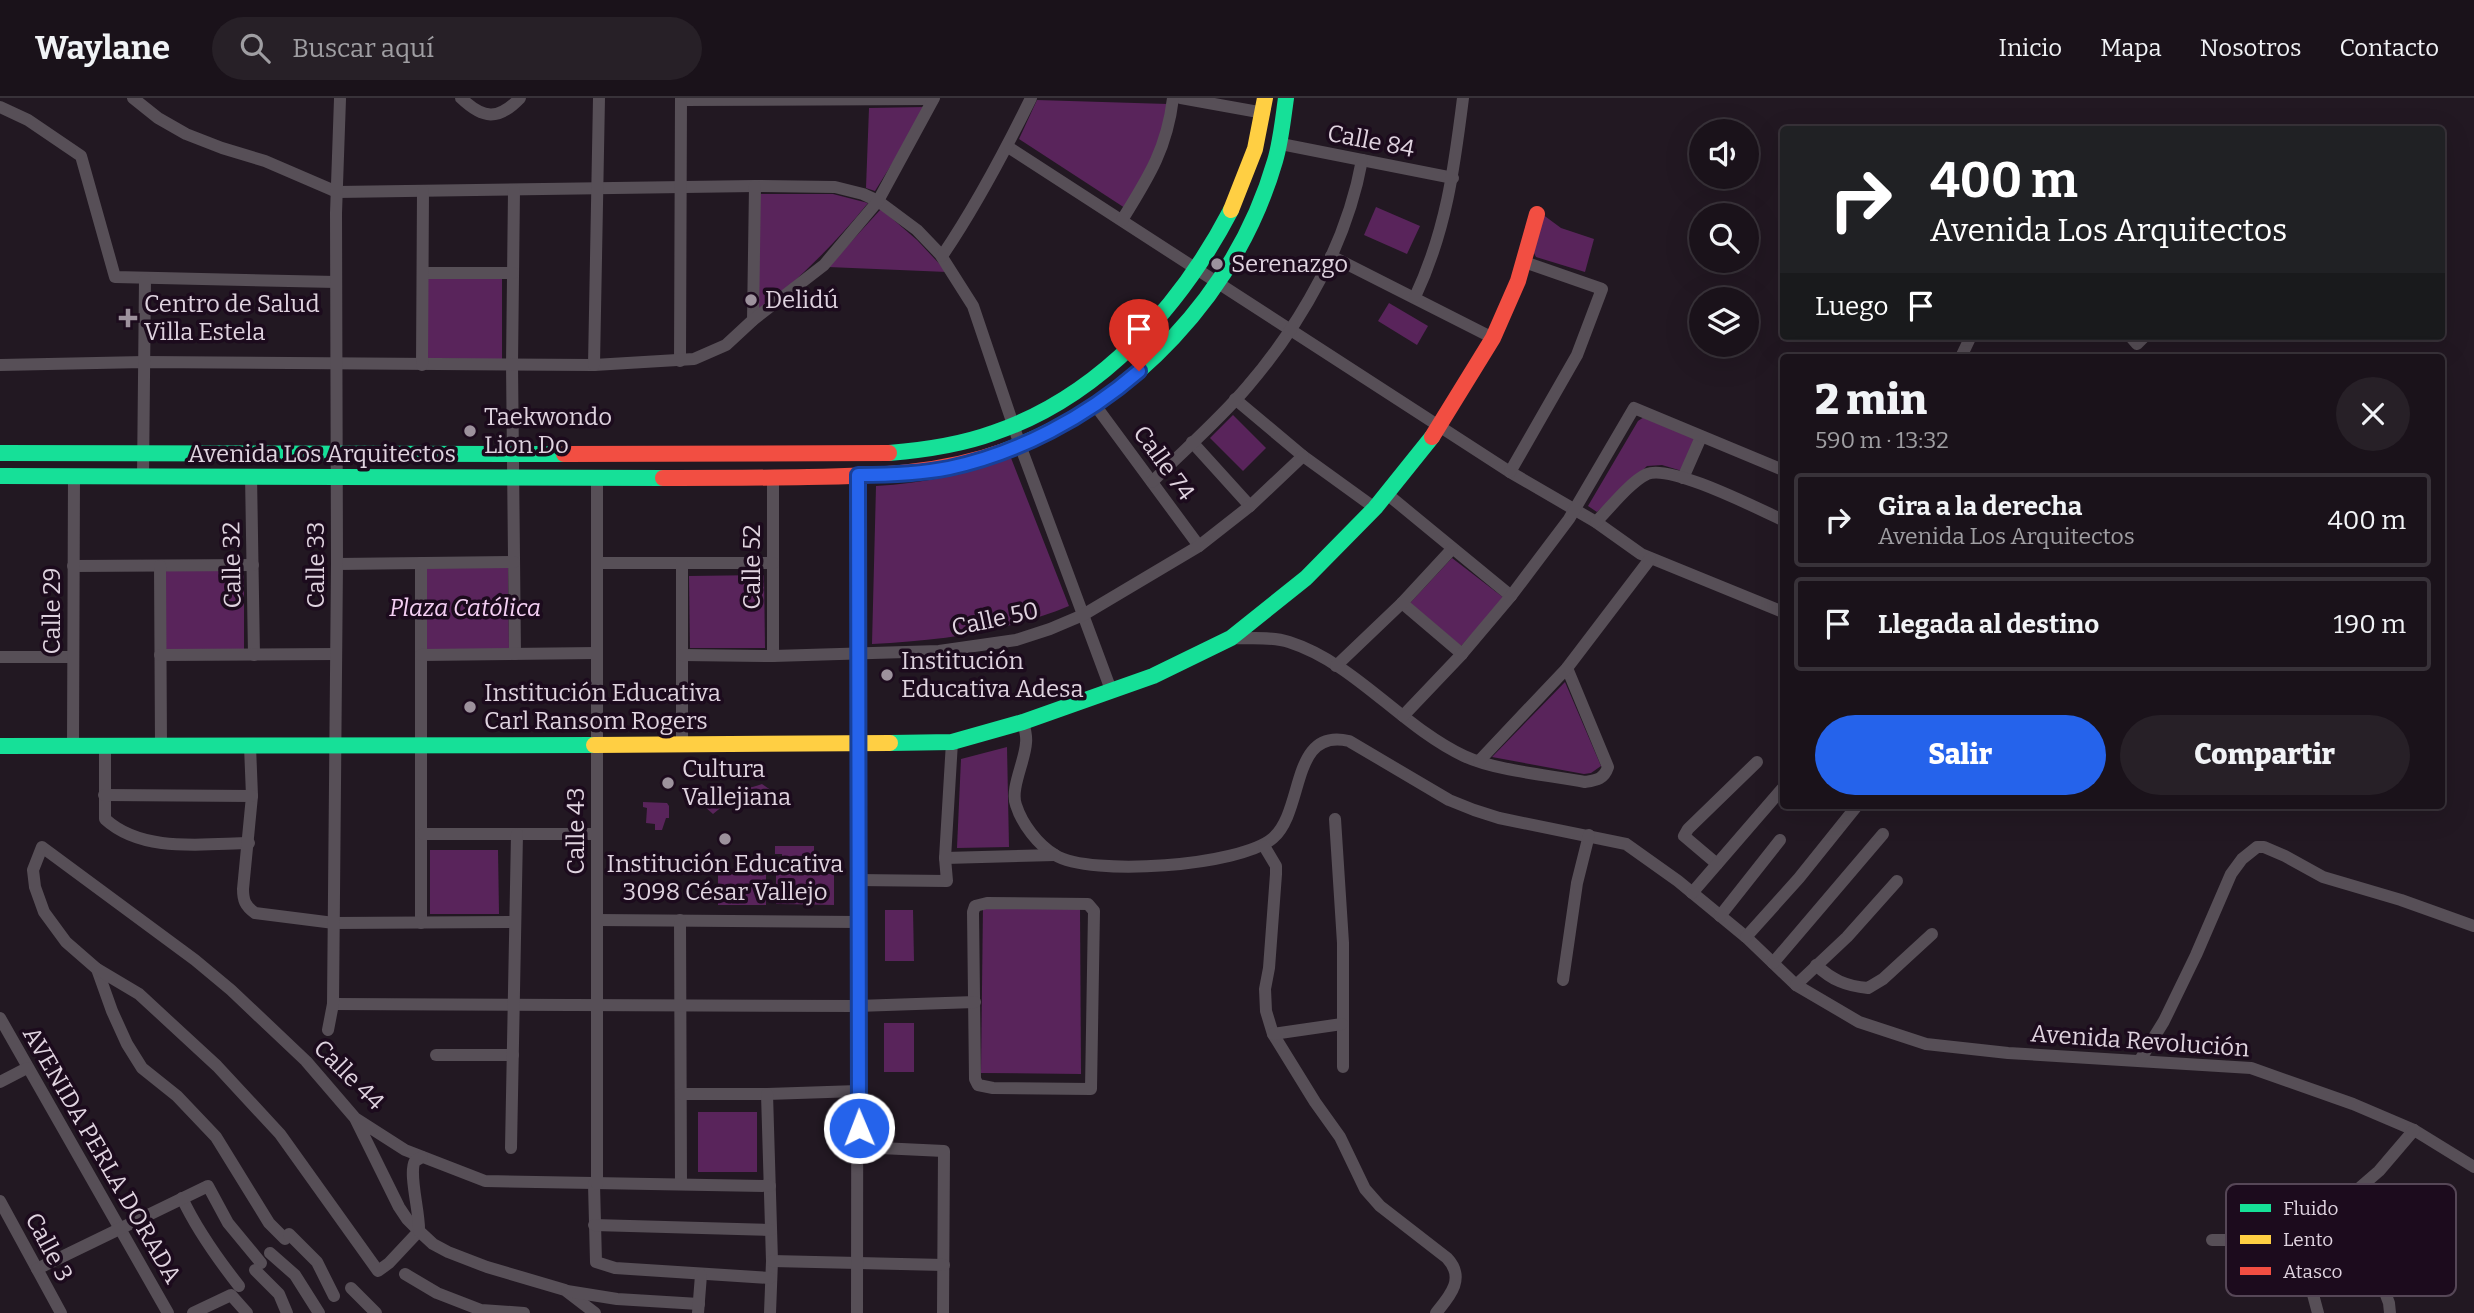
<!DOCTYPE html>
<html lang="es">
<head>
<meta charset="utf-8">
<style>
  :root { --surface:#1a121a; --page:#272027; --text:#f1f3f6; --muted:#9f9ea2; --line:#383239; --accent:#2563eb }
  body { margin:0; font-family:Bitter,serif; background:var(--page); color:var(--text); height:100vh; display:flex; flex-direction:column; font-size:26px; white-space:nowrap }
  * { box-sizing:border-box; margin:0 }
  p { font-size:23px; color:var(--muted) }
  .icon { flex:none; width:38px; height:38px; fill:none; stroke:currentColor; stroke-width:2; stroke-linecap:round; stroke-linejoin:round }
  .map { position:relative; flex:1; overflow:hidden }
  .panel { position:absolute; left:1780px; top:256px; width:665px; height:455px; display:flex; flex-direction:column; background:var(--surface); border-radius:7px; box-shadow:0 7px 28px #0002,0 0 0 2px var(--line) }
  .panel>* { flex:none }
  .top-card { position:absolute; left:1780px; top:28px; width:665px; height:214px; border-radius:7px; box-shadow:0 7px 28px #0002,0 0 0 2px var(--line); background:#202124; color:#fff; overflow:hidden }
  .controls { position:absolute; left:1689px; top:21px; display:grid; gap:14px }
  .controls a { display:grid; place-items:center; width:70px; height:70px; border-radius:50%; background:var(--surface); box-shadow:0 7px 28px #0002,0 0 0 2px var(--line); font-size:35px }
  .pin { position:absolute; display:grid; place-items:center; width:60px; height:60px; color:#fff; margin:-72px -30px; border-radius:50% 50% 50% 0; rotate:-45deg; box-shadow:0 0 7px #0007 }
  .pin .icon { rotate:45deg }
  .me { position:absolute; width:77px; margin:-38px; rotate:359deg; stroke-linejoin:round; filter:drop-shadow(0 0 5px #0008) }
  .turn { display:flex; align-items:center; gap:24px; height:147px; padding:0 35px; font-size:32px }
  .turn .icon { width:91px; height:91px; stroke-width:2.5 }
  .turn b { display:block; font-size:49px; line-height:60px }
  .then { display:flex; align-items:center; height:66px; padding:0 35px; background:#0003; gap:14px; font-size:26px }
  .round { display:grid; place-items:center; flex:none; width:74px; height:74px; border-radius:37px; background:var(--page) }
  .summary { display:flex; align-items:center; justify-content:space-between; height:119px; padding:0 35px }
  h1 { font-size:42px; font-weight:800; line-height:52px }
  .button { display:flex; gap:14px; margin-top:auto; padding:14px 35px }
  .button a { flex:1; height:80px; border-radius:42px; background:var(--accent); color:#fff; font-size:28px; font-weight:800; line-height:80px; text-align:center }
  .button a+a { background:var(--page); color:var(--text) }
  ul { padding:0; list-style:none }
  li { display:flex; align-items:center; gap:21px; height:94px; margin:0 14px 10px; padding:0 21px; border:4px solid var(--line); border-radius:7px }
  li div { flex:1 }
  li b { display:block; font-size:26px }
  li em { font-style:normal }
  header { display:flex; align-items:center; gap:42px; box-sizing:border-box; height:98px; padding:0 35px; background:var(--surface); border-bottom:2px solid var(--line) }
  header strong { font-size:33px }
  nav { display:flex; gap:38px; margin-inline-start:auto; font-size:24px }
  .search { width:490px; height:63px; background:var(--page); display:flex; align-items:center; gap:18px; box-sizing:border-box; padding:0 24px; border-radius:38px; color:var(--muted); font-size:26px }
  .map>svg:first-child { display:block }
  .green { fill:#59245b }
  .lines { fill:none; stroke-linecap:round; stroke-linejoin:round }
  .street { stroke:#574f57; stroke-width:12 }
  .fast { stroke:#16e098; stroke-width:16 }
  .slow { stroke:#ffcf43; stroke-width:16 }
  .jam { stroke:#f24e42; stroke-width:16 }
  .route-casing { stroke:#184099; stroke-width:18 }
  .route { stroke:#2563eb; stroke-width:12 }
  .poi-dot { fill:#9d929d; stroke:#1c0b1d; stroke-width:2.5 }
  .labels { text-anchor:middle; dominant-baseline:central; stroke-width:7; stroke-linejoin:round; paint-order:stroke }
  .street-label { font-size:24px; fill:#dfd3df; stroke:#1c0b1d }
  .poi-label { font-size:24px; fill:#dfd3df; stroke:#1c0b1d; text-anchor:start }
  .park-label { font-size:24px; font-style:italic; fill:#f5d0f4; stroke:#1c0b1d }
  .key { fill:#1c0b1d; stroke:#564757; stroke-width:2 }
  .key-label { font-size:19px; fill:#dfd3df }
</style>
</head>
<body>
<header>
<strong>Waylane</strong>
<div class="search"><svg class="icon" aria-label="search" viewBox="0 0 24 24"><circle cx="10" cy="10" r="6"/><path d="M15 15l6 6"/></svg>Buscar aquí</div>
<nav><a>Inicio</a><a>Mapa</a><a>Nosotros</a><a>Contacto</a></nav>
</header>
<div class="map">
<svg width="2474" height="1215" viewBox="0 0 2474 1215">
  <rect width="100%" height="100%" fill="#221822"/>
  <g class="green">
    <path d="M1037,2L1168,6C1160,49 1148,73 1125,110L1019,41Z"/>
    <path d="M925,9L903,48L875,93L866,90L869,10Z"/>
    <path d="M756,96H833L868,105C833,148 799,181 756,216Z"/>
    <path d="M1376,109L1420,128L1407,156L1364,137Z"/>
    <path d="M881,111L917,142L947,174L828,169Z"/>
    <path d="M1542,116L1561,130L1594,141L1585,174L1536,159L1532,151Z"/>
    <path d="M425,181H502V262L426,260Z"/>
    <path d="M1389,205L1428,228L1417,247L1378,223Z"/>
    <path d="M1233,317L1266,350L1243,373L1210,340Z"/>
    <path d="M1644,319L1696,341L1682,373L1662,367L1647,368L1597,414L1588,408L1638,323Z"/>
    <path d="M1011,360L1069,508C1006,534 939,543 872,546L876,388C923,385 967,377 1011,360Z"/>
    <path d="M1452,460L1504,500L1461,548L1410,505Z"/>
    <path d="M421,465L508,468L509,552L421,557Z"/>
    <path d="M167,471L239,472L244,478V551L168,553L163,548V474Z"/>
    <path d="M764,477L765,550H690L689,478Z"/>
    <path d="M1565,584L1601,668L1591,675L1584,676L1492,659Z"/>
    <path d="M1007,649L1009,749L957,750L961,661Z"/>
    <path d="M762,686L772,693V700C748,699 731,700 713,716L704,708C723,686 738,695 762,686Z"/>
    <path d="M643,704L667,705L669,708V720H666L662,732H655V726L646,725L647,710L643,709Z"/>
    <path d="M775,748H814V757L782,759V756H775Z"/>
    <path d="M430,752H498L499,816H430Z"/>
    <rect x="718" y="776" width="48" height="31"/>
    <path d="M776,776H834V807L776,806Z"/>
    <path d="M983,807H1080L1081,976L981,975Z"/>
    <path d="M885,812H913L914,863H885Z"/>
    <rect x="884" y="925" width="30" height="49"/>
    <rect x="698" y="1014" width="59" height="60"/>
  </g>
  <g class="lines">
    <g class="street">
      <path d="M133,0L158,20L186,36L222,50L265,63L337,94L755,88L835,89L863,96L878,103L917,132L940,156L973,208L1020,347L1111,592"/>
      <path d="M461,0C483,21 498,23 520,0"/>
      <path d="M1181,0L1264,15"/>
      <path d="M681,2L933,1"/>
      <path d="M0,9L28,22L81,58L115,179L336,184"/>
      <path d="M1281,46L1453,80"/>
      <path d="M1008,49L1510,374L1596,424L1641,456L1783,514"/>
      <path d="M514,92L512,266L515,556"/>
      <path d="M1122,122C1148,80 1167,51 1173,0"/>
      <path d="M942,158C976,108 1004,55 1031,0"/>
      <path d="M1331,158L1493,240"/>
      <path d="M423,175H513"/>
      <path d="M1415,199C1446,133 1454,72 1463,0"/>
      <path d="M753,222L755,88"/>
      <path d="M2130,238L2137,246L2145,238"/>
      <path d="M1961,259L1971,238"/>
      <path d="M680,263L681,0"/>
      <path d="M0,267L144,264L594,267L694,261L726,247L753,222L824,167L878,103L934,0"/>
      <path d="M422,267L423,93"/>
      <path d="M594,267L599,0"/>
      <path d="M1235,301L1303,358L1375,410"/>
      <path d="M1095,307L1199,448"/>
      <path d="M1192,344L1250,408"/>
      <path d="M1510,374L1577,257L1602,191L1524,164"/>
      <path d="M251,377L254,557"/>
      <path d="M143,378L145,181"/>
      <path d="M773,380V558"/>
      <path d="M1683,380L1701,339"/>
      <path d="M1152,384C1183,353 1218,323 1247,289C1302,225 1347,145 1362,62"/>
      <path d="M1387,396L1511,498"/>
      <path d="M1596,424C1609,411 1630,384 1647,376C1671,366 1758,411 1783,422"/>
      <path d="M421,465V825"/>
      <path d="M597,465H773"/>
      <path d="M682,465V647"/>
      <path d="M337,466L514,464"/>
      <path d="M73,468L253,467"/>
      <path d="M160,468L161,648"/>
      <path d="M1402,505L1462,556"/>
      <path d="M1231,540C1249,541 1271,538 1289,544C1355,565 1402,629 1464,658C1496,673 1550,677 1585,684C1597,682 1604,681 1608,669L1567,570"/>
      <path d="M160,557L336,556"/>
      <path d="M421,557L597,555"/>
      <path d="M682,557L773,558L939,553L1016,542L1050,531L1083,517L1199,448L1250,408L1303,358"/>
      <path d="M0,559H73"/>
      <path d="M1336,568L1402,505L1452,451"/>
      <path d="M1403,618L1462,556L1511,498L1569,421L1634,310L1783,372"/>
      <path d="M1023,624C1025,631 1027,638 1026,645C1025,663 1010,691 1016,707C1022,726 1038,747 1055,757C1090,779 1241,768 1273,740C1305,712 1290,629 1349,643L1449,702L1474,712L1499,720L1626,746L1678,783L1746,839L1796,887L1859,924L1926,946L2008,955L2251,970L2353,1006L2414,1032L2474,1069"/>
      <path d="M73,648L74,378"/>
      <path d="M105,648V721C142,755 202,746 249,745"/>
      <path d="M250,648L252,698L243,791C243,802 245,808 255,815L334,825L515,824"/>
      <path d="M1479,663L1567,570L1650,461"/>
      <path d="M104,697L252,698"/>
      <path d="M1335,721L1343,845V969"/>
      <path d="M423,736H597"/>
      <path d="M1264,748L1276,768V776L1269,870L1265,891L1266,913L1273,936L1315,1004L1340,1039L1365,1091L1380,1108L1447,1160C1466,1180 1450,1198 1436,1215"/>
      <path d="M945,760L1055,757"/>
      <path d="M1717,766L1684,738L1688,731L1757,664"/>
      <path d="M857,782L947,783L945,760L952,644"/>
      <path d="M1692,795L1782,691"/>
      <path d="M987,805L1088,806L1094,813L1091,991L993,990L978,987L975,981L973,814L975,808Z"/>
      <path d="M1720,818L1780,742"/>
      <path d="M597,822L857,824"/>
      <path d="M680,822L681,1086"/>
      <path d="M1746,839L1799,780L1856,709"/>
      <path d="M1773,865L1883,736"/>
      <path d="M1816,867C1832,882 1846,888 1868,890L1883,881L1932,836"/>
      <path d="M97,871L112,913L127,946L142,970L177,998L216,1039L269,1125L285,1141"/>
      <path d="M1563,882L1577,785L1589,737"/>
      <path d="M1796,887L1847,839L1897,783"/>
      <path d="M333,906L857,908L975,904"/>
      <path d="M0,920L168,1215"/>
      <path d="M328,932L333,906L337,466L336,115L340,1"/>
      <path d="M1273,936L1342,926"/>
      <path d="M436,957H513"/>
      <path d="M2140,962L2164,923L2196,857L2231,776L2242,761L2257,749H2264L2285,758L2323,779L2401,802L2474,828"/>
      <path d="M0,984L27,970"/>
      <path d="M681,996H767L858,993"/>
      <path d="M767,996L772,1163L770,1215"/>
      <path d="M355,1020L399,1109L407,1121L419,1133L389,1165L378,1173L280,1036L217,968L139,896L97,871L66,844L44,814L35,789L33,772L42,749L195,862L231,892L306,963L355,1020L405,1052L485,1083L770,1088"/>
      <path d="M859,1049L944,1053L943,1215"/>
      <path d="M511,1050L517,736"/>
      <path d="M422,1059L415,1063C408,1075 420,1115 419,1133L433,1146L448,1154L487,1169L565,1192L595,1215"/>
      <path d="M594,1086L596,1164L615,1170L770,1180"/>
      <path d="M597,1086V381"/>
      <path d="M2349,1099L2389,1205L2390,1215"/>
      <path d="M182,1100C197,1132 217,1160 239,1188"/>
      <path d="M0,1103L61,1215"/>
      <path d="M2294,1126L2318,1215"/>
      <path d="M594,1127L771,1132"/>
      <path d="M289,1136L317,1164L334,1198"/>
      <path d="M2212,1142H2258L2349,1099L2379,1073L2414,1032"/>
      <path d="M270,1155L295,1177L319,1215"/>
      <path d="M772,1163L944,1167"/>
      <path d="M37,1171L208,1088L228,1125L261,1165"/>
      <path d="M255,1172L279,1196L287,1215"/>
      <path d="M405,1176L437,1195L481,1212L524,1215"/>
      <path d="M351,1190L376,1215"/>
      <path d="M567,1193L617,1201L699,1206"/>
      <path d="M193,1215L231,1197L247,1215"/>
      <path d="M698,1215L701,1177"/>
      <path d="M857,1215L858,377"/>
    </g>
    <g class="fast">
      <path d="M1004,353C1132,306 1237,194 1275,63C1281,43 1283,21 1286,0"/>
      <path d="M0,355L564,356"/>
      <path d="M889,355C925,352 960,347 993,335C1100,299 1181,208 1231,112"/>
      <path d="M0,378L663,380"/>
      <path d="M890,645L952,644L1023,624L1153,578L1231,540L1306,480L1375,410L1432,339"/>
      <path d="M0,648L594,647"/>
    </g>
    <g class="slow">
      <path d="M1231,112L1255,51L1265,0"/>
      <path d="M594,647L890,645"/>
    </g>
    <g class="jam">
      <path d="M1432,339L1493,240L1518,183L1537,116"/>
      <path d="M564,356L889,355"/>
      <path d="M663,380C711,380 759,380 808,379C875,378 940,376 1004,353"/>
    </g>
  </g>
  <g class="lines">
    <defs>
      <path id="route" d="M859,1030L858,377C889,377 919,376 949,370C1019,355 1086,319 1139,273"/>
    </defs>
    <use href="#route" class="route-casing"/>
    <use href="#route" class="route"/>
  </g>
  <g class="poi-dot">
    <circle cx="1217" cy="166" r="7"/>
    <circle cx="751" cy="202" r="7"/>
    <path d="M124.5 209.5h7v7h7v7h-7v7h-7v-7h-7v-7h7z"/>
    <circle cx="470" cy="333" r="7"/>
    <circle cx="887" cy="577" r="7"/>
    <circle cx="470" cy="609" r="7"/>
    <circle cx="668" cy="685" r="7"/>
    <circle cx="725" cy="741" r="7"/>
  </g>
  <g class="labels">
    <g class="street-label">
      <text transform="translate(1371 43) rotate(11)">Calle 84</text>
      <text x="322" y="356">Avenida Los Arquitectos</text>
      <text transform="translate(1164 365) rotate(54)">Calle 74</text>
      <text transform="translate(232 467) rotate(-91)">Calle 32</text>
      <text transform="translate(316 467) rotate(-90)">Calle 33</text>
      <text transform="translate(752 469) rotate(-90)">Calle 52</text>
      <text transform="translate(52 513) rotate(-90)">Calle 29</text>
      <text transform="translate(995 521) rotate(-12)">Calle 50</text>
      <text transform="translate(576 733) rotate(-90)">Calle 43</text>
      <text transform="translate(2140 943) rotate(4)">Avenida Revolución</text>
      <text transform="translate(349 977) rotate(45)">Calle 44</text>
      <text transform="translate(102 1057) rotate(60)">AVENIDA PERLA DORADA</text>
      <text transform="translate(49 1149) rotate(62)">Calle 3</text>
    </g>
    <g class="poi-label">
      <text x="1231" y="166">Serenazgo</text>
      <text x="765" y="202">Delidú</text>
      <text x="144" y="206">Centro de Salud<tspan x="144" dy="28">Villa Estela</tspan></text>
      <text x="484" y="319">Taekwondo<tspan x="484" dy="28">Lion Do</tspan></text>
      <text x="901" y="563">Institución<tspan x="901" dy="28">Educativa Adesa</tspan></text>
      <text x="484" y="595">Institución Educativa<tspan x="484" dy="28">Carl Ransom Rogers</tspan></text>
      <text x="682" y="671">Cultura<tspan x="682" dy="28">Vallejiana</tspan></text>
      <text x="725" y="766" text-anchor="middle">Institución Educativa<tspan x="725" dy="28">3098 César Vallejo</tspan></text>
    </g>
    <g class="park-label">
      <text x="465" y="510">Plaza Católica</text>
    </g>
  </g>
  <rect x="2226" y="1086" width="230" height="112" rx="10" class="key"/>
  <rect x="2240" y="1106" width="31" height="8" fill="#16e098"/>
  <rect x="2240" y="1137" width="31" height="9" fill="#ffcf43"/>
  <rect x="2240" y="1169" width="31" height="8" fill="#f24e42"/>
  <g class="key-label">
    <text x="2283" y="1117">Fluido</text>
    <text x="2283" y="1148">Lento</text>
    <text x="2283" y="1180">Atasco</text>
  </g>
</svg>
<div class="controls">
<a><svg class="icon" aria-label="sound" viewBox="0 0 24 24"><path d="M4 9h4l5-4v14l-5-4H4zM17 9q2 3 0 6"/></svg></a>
<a><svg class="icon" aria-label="search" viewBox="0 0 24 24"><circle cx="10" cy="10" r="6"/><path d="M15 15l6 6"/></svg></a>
<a><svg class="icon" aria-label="layers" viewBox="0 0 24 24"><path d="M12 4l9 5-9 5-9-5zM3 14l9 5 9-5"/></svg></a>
</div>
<div class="pin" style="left:1139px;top:273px;background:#d93025"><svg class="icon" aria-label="arrive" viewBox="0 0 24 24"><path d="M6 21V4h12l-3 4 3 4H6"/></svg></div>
<svg class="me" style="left:859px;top:1030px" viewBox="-20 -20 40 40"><circle r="17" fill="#2563eb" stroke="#fff" stroke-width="3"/><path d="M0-11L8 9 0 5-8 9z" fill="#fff"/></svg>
<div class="top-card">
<div class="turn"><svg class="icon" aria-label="right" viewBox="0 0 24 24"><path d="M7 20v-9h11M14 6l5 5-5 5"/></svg><div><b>400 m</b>Avenida Los Arquitectos</div></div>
<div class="then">Luego<svg class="icon" aria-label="arrive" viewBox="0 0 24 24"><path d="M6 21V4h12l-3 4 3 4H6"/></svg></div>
</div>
<section class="panel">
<div class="summary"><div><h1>2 min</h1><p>590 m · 13:32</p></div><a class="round"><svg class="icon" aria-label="close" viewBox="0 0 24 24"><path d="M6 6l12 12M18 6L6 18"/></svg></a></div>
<ul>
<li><svg class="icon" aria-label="right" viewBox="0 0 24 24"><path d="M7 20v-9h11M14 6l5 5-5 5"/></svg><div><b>Gira a la derecha</b><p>Avenida Los Arquitectos</p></div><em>400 m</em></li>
<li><svg class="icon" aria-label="arrive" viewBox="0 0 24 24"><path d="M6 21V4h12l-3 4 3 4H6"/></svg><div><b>Llegada al destino</b></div><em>190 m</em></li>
</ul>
<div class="button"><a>Salir</a><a>Compartir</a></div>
</section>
</div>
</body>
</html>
